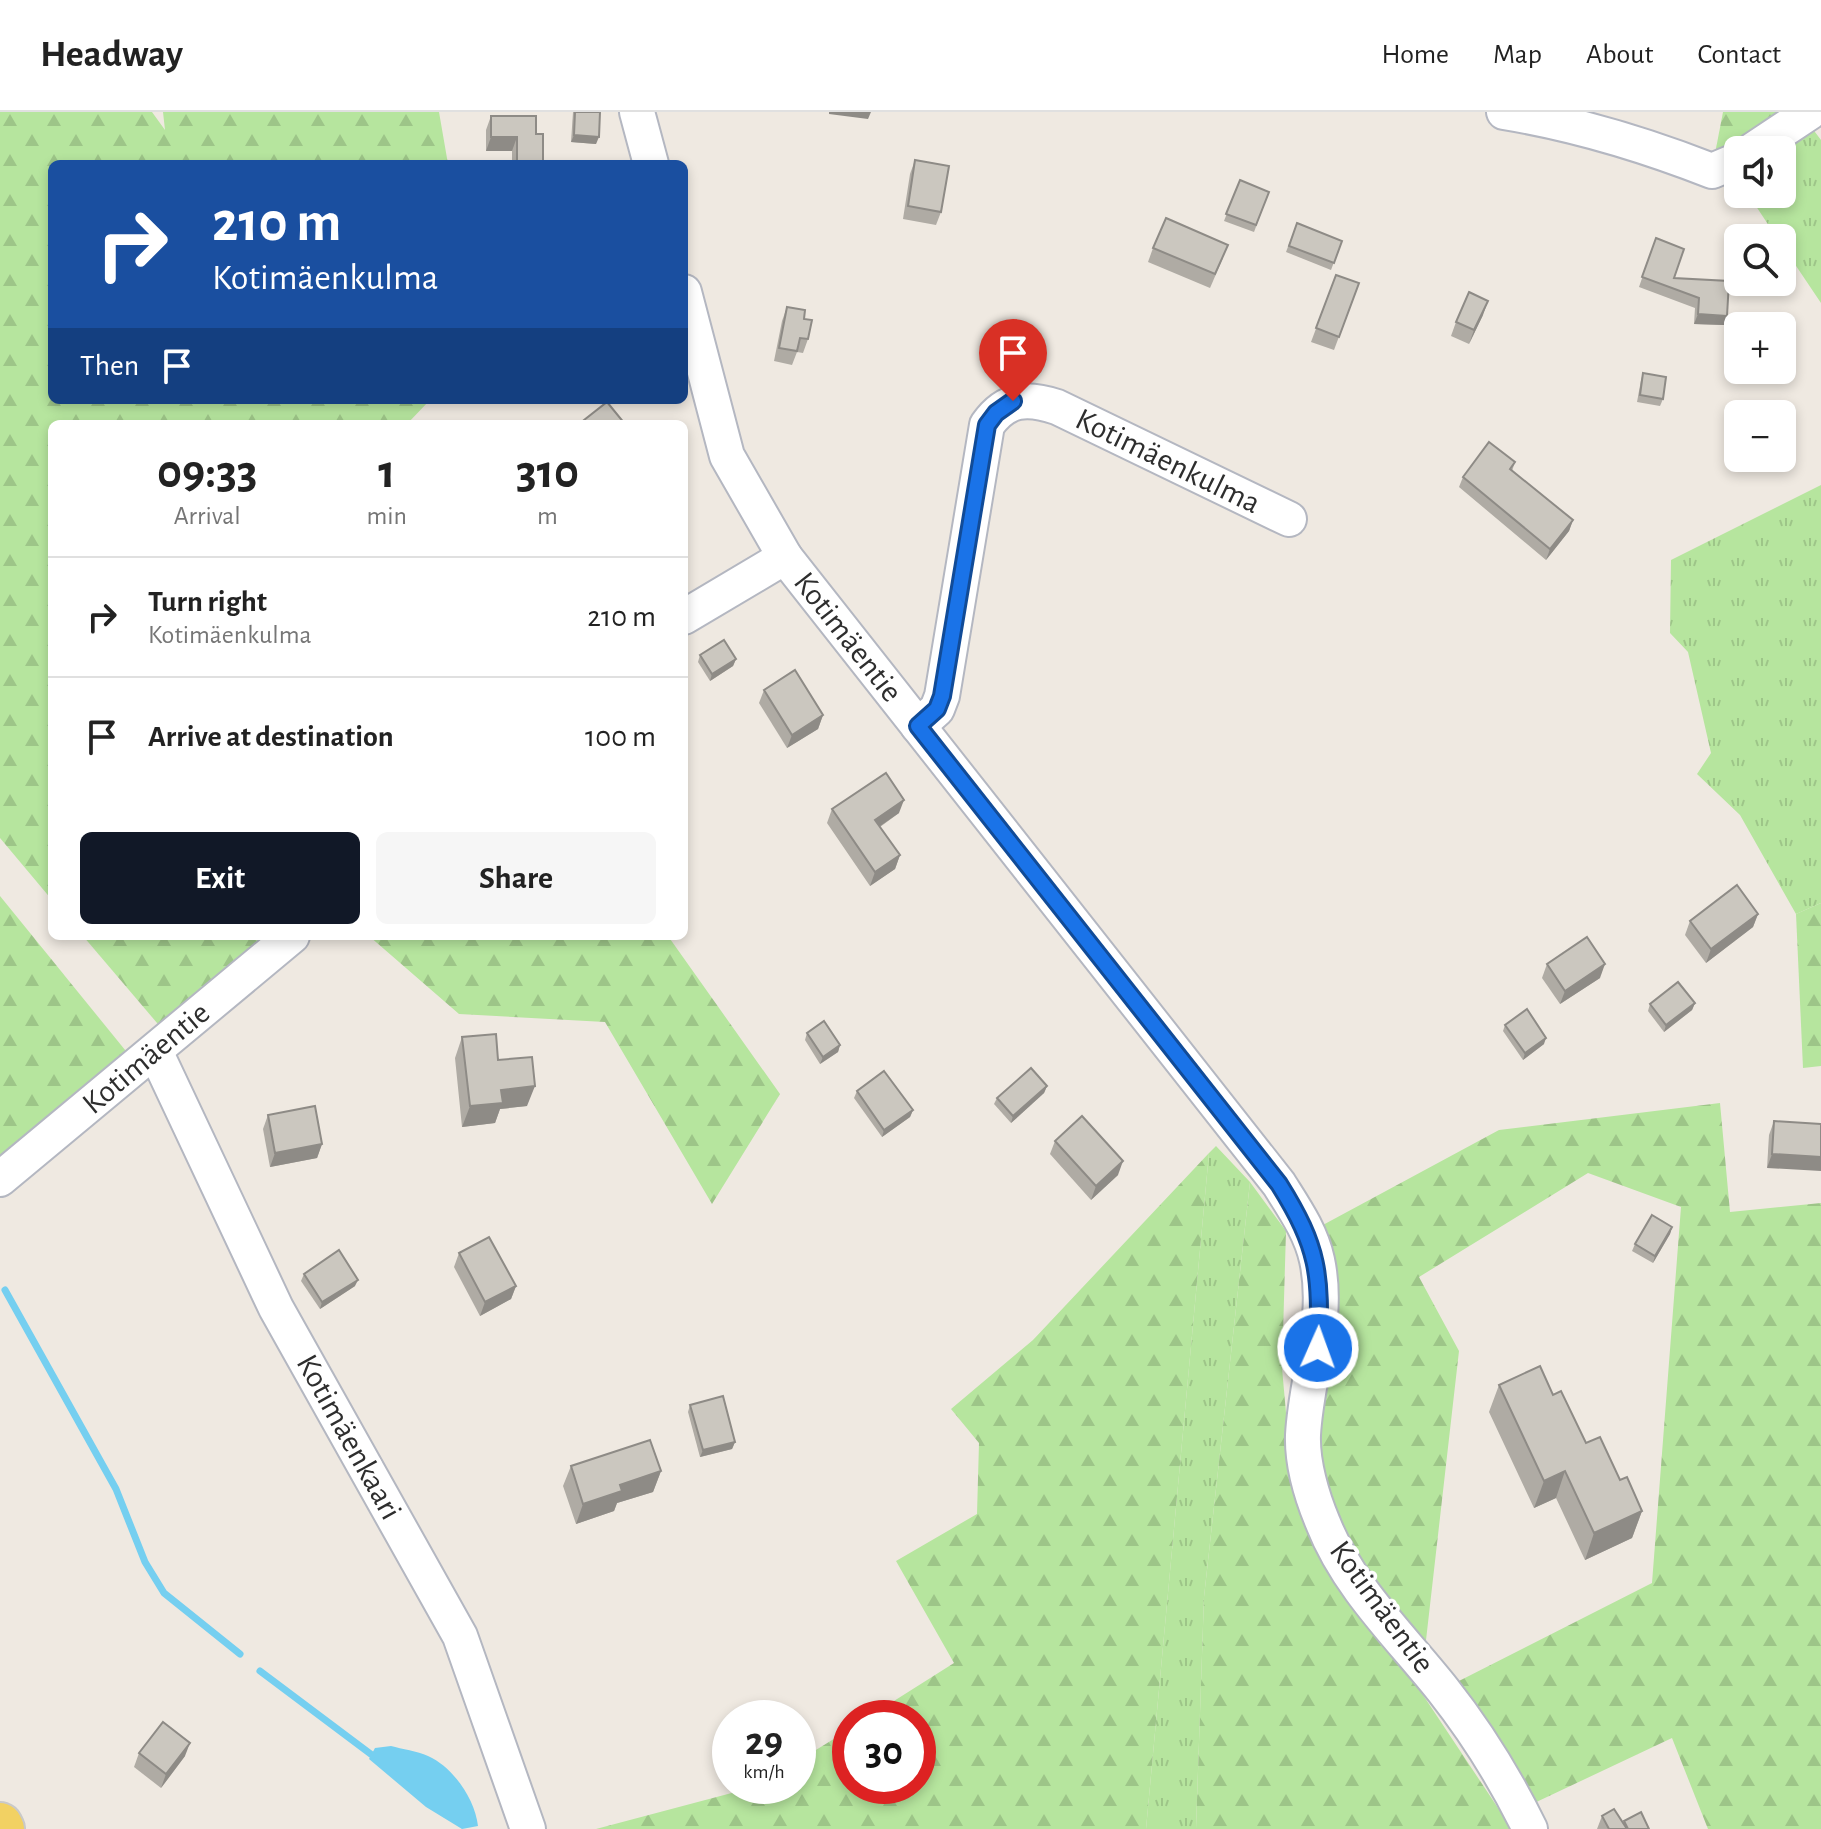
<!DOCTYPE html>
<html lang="en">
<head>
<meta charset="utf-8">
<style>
  :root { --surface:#fff; --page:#f6f6f6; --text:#222; --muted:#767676; --line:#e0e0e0; --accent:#111827 }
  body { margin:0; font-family:"Alegreya Sans",sans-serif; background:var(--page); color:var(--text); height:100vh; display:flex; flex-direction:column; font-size:30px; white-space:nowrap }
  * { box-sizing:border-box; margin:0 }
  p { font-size:26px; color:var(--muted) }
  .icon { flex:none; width:44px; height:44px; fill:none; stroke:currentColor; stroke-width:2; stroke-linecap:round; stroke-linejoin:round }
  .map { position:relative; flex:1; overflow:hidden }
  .details { position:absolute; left:48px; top:308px; width:640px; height:520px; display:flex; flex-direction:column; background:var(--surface); border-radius:12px; box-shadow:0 4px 12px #0003 }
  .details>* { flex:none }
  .hud { position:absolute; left:48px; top:48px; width:640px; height:244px; border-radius:12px; box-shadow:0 4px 12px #0003; background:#1a4fa0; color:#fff; overflow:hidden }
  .tools { position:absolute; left:1724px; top:24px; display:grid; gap:16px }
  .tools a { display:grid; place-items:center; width:72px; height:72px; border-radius:12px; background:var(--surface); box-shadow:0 4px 12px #0003; font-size:40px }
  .speed { position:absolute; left:712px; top:1588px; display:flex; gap:16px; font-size:40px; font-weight:700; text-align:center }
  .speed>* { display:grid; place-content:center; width:104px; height:104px; border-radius:50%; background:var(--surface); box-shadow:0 4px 12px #0003; line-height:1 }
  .speed small { font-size:20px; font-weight:400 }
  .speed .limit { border:12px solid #d22; background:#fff; color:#111 }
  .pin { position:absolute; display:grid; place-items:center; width:68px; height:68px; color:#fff; margin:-82px -34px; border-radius:50% 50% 50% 0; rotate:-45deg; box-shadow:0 0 8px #0007 }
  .pin .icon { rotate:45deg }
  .me { position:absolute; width:88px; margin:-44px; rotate:2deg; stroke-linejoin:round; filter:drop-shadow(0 0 6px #0008) }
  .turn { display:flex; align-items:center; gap:28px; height:168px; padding:0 32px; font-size:36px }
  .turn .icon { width:104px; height:104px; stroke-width:2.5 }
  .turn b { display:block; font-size:56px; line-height:68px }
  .then { display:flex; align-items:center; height:76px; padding:0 32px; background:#0003; gap:16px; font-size:30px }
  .eta { display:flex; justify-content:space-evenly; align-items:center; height:136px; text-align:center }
  .eta b { font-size:48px; font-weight:700; line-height:56px }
  .button { display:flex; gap:16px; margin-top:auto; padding:16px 32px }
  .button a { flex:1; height:92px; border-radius:12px; background:var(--accent); color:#fff; font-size:32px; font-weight:700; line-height:92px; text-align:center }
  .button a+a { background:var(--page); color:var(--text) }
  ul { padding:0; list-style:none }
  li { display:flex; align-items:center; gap:24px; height:120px; padding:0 32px; border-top:2px solid var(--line) }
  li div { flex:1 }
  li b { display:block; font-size:30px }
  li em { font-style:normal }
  header { display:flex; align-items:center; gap:48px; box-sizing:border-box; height:112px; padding:0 40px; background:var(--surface); border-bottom:2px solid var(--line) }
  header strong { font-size:38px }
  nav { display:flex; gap:44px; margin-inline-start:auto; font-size:28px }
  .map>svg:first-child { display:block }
  .grass { fill:url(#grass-tufts) }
  .forest { fill:url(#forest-firs) }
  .water { fill:#75cff0 }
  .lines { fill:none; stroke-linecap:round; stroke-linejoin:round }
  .stream { stroke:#75cff0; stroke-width:7 }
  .minor-casing { stroke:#b4b7c1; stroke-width:38 }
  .major-casing { stroke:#c9c9c9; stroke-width:48 }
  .minor { stroke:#fff; stroke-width:34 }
  .major { stroke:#f2d163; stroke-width:44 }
  .wall { fill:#afaba4 }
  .shaded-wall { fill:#8e8b86 }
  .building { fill:#cbc7bf; stroke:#8e8b86; stroke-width:2 }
  .route-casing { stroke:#114b97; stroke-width:20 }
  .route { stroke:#1a73e8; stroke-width:14 }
  .labels { text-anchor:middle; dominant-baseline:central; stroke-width:8; stroke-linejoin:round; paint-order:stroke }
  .street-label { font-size:32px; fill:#2e2e2e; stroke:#fff }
</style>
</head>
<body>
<header>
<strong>Headway</strong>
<nav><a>Home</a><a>Map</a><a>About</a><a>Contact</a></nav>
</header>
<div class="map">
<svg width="1821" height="1717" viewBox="0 0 1821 1717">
  <defs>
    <pattern id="grass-tufts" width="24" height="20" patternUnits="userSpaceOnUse" patternTransform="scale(2)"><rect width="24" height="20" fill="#b6e59e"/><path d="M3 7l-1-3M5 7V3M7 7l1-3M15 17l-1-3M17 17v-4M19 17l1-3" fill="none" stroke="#9dc588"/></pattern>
    <pattern id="forest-firs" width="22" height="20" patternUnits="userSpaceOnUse" patternTransform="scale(2)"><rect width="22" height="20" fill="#b6e59e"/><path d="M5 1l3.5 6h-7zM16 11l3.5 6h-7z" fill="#9dc588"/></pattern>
  </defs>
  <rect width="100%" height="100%" fill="#efe9e1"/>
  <g class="grass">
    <path d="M1812,16L1821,28V191L1782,133V126H1777L1748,82H1782V38Z"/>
    <path d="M1821,373V791L1796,802L1740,703L1697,662L1711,641L1688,540L1670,521L1671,448Z"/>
    <path d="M1216,1034L1250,1070L1204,1485L1196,1717H1146L1209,1041Z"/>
  </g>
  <g class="forest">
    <path d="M0,0H152L165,18L163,0H439L448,52H52V288H430L407,312H52V788L0,726Z"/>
    <path d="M1723,0H1800L1713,52Z"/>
    <path d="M0,784L134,949L0,1058Z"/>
    <path d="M1821,791V954L1803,956L1796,802Z"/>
    <path d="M83,824H273L163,918Z"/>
    <path d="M369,824H668L780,982L712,1092L605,910L459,902Z"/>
    <path d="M1720,991L1730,1100L1821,1091V1717H1708L1672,1626L1530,1693L1455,1571L1652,1471L1681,1095L1588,1061L1419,1165L1459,1239L1425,1537L1385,1495L1329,1401L1317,1323L1321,1114L1499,1018Z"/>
    <path d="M1209,1041L1146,1717H596L758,1674H798V1649L850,1617V1674H918V1606H867L954,1551L896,1449L977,1402L979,1331L951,1297L1033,1228Z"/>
    <path d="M1250,1070L1286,1119L1282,1256L1293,1379L1332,1467L1419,1577L1512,1717H1196L1204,1485Z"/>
  </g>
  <path class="water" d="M391,1634C402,1637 417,1639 428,1644C453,1655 475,1687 478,1714L462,1717L426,1695L369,1647L375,1636Z"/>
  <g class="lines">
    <g class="stream">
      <path d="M5,1178L116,1377L145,1450L164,1481L240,1542"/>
      <path d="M260,1559L372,1643"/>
    </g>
    <defs>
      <g id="minor">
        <path d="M637,0L651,52"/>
        <path d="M1504,0C1577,12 1643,32 1712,59L1738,48"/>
        <path d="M1753,38L1810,0"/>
        <path d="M684,180L727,344L785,445"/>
        <path d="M684,505L785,445L1279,1072C1294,1096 1311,1120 1317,1148C1330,1208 1306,1264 1303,1323C1302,1351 1312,1385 1323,1411C1348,1475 1401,1525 1443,1578C1477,1621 1506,1668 1530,1717"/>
        <path d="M918,614L937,597L942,584L987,313C1006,286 1027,285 1057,295L1289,407"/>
        <path d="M155,939L276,1196L460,1524L528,1717"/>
        <path d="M0,1067L292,824"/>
      </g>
      <path id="major" d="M0,1713L2,1717"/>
    </defs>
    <use href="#minor" class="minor-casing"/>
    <use href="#major" class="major-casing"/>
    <use href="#minor" class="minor"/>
    <use href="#major" class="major"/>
  </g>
  <g class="wall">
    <path d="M573,0H600L596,32L571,30Z"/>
    <path d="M491,4L536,22L543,52H512V39H486V18Z"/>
    <path d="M915,48L941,100L936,113L903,107L910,62Z"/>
    <path d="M1240,68L1269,80L1254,120L1224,109Z"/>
    <path d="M1297,111L1342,129L1331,158L1286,140Z"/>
    <path d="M1656,126L1674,166L1727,204L1724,213L1694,212L1695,196L1639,175Z"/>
    <path d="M1153,136L1223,146L1210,176L1148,150Z"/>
    <path d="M1336,163L1359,171L1334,238L1311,230Z"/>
    <path d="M787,195L804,207L808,227L803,241L797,240L792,253L774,249L782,209Z"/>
    <path d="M1483,203L1469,232L1451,224L1456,210Z"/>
    <path d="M1643,261L1663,287L1660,294L1637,290L1641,268Z"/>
    <path d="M1515,350L1512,359L1573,408L1569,419L1546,448L1459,375L1463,365Z"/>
    <path d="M700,543L736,547L733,554L710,569L698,550Z"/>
    <path d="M764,578L823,603L818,617L787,636L759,591Z"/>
    <path d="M832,697L899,701L880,715L900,743L895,757L870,774L827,711Z"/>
    <path d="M1758,802L1753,815L1706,851L1685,823L1690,809Z"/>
    <path d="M1547,852L1600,866L1560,892L1542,866Z"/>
    <path d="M1695,891L1692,898L1664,920L1648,899L1650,892Z"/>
    <path d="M1505,913L1544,932L1523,948L1503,919Z"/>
    <path d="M807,921L840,933L838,940L820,952L805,928Z"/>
    <path d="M462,925L498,948L527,994L500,997L495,1011L462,1015L455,946Z"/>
    <path d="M1047,974L1044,981L1011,1011L994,992L997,986Z"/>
    <path d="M857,979L913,998L910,1005L882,1025L854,986Z"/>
    <path d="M268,1003L322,1032L317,1046L270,1055L263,1017Z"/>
    <path d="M1774,1009L1821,1012L1767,1056L1769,1023Z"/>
    <path d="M1055,1029L1118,1063L1091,1088L1050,1042Z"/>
    <path d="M1672,1115L1670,1122L1653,1151L1632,1139L1635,1132Z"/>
    <path d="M459,1141L516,1174L511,1187L480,1204L454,1155Z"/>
    <path d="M304,1162L355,1174L320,1197L301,1169Z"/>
    <path d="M1499,1273L1553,1283L1586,1331L1620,1368L1642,1399L1632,1426L1585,1448L1556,1386L1534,1396L1489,1300Z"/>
    <path d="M690,1293L735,1330L732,1337L700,1345L688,1300Z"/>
    <path d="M571,1354L661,1359L653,1380L617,1391L614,1399L576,1412L563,1374Z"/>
    <path d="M139,1641L185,1644L161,1676L134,1655Z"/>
    <path d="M1602,1704L1623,1711L1624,1709L1649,1717H1597Z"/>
  </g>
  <g class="shaded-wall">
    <path d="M829,0H871L868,7L829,2Z"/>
    <path d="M574,23L599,25L596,32L571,30Z"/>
    <path d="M491,25H517L512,39H486Z"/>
    <path d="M1488,189L1483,203L1469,232L1474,218Z"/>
    <path d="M1698,202L1727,204L1724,213L1694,212Z"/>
    <path d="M1573,408L1569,419L1546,448L1550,437Z"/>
    <path d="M736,547L733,554L710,569L712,562Z"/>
    <path d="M823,603L818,617L787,636L792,623Z"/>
    <path d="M904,688L899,701L870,721L875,708Z"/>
    <path d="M900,743L895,757L870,774L875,760Z"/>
    <path d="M1758,802L1753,815L1706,851L1711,837Z"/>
    <path d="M1605,852L1600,866L1560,892L1565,879Z"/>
    <path d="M1695,891L1692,898L1664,920L1666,913Z"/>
    <path d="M1546,926L1544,932L1523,948L1525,941Z"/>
    <path d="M840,933L838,940L820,952L823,945Z"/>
    <path d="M535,974L527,994L500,997L495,1011L462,1015L470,994L501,978Z"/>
    <path d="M1047,974L1044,981L1011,1011L1013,1004Z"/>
    <path d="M913,998L910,1005L882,1025L884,1018Z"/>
    <path d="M322,1032L317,1046L270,1055L275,1041Z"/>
    <path d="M1772,1042L1821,1045V1059L1767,1056Z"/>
    <path d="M1123,1049L1118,1063L1091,1088L1096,1074Z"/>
    <path d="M1672,1115L1670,1122L1653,1151L1655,1144Z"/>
    <path d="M358,1168L355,1174L320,1197L322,1190Z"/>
    <path d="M516,1174L511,1187L480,1204L485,1190Z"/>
    <path d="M735,1330L732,1337L700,1345L703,1338Z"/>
    <path d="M661,1359L653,1380L617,1391L614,1399L576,1412L583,1392L620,1373Z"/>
    <path d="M1565,1359L1556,1386L1534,1396L1544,1369Z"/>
    <path d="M1642,1399L1632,1426L1585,1448L1594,1421Z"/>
    <path d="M190,1631L185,1644L161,1676L166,1662Z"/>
  </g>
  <g class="building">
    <path d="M575,0H600L599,25L574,23Z"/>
    <path d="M491,4H536V22H543V52H517V25H491Z"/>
    <path d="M915,48L949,54L941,100L908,94Z"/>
    <path d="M1240,68L1269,80L1256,113L1226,102Z"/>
    <path d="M1166,106L1228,133L1215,162L1153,136Z"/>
    <path d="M1297,111L1342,129L1334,151L1289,134Z"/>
    <path d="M1656,126L1684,137L1674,166L1729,169L1727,204L1698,202L1699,186L1642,165Z"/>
    <path d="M1336,163L1359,171L1339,225L1316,216Z"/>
    <path d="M1469,180L1488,189L1474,218L1456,210Z"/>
    <path d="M787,195L805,198L804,207L812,208L808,227L800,226L797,239L779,236Z"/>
    <path d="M1643,261L1666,265L1663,287L1640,283Z"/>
    <path d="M607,290L625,312H579Z"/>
    <path d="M1489,330L1515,350L1510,357L1573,408L1550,437L1463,365Z"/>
    <path d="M724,528L736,547L712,562L700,543Z"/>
    <path d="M795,558L823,603L792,623L764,578Z"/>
    <path d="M886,661L904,688L875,708L900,743L875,760L832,697Z"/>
    <path d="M1737,773L1758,802L1711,837L1690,809Z"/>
    <path d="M1587,825L1605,852L1565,879L1547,852Z"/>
    <path d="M1678,870L1695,891L1666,913L1650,892Z"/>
    <path d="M1527,897L1546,926L1525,941L1505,913Z"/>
    <path d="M824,909L840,933L823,945L807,921Z"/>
    <path d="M496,922L498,948L532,945L535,974L501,978L503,991L470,994L462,925Z"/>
    <path d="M1031,956L1047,974L1013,1004L997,986Z"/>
    <path d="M884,959L913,998L884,1018L857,979Z"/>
    <path d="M315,994L322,1032L275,1041L268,1003Z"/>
    <path d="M1082,1004L1123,1049L1096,1074L1055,1029Z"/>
    <path d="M1774,1009L1821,1012V1045L1772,1042Z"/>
    <path d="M1652,1103L1672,1115L1655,1144L1635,1132Z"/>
    <path d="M489,1125L516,1174L485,1190L459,1141Z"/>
    <path d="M339,1138L358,1168L322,1190L304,1162Z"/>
    <path d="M1540,1254L1553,1283L1561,1279L1586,1331L1600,1325L1620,1368L1627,1365L1642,1399L1594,1421L1565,1359L1544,1369L1499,1273Z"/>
    <path d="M723,1284L735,1330L703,1338L690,1293Z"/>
    <path d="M650,1328L661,1359L620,1373L622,1379L583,1392L571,1354Z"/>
    <path d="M163,1610L190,1631L166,1662L139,1641Z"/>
    <path d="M1614,1697L1627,1717H1609L1602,1704Z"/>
    <path d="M1641,1700L1649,1717H1628L1624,1709Z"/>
  </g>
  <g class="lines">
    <defs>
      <path id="route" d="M1013,289L996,301L987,313L942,584L937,597L918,614L1279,1072C1319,1136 1321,1162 1318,1236"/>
    </defs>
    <use href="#route" class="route-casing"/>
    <use href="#route" class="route"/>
  </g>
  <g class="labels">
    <g class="street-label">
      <text transform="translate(1168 349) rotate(26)">Kotimäenkulma</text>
      <text transform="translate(848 525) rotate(52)">Kotimäentie</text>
      <text transform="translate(146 946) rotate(-40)">Kotimäentie</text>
      <text transform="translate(349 1325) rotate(61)">Kotimäenkaari</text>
      <text transform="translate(1382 1495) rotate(54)">Kotimäentie</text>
    </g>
  </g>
</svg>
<div class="tools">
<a><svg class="icon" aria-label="sound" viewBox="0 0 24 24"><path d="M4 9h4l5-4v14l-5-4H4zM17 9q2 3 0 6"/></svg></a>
<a><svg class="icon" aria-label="search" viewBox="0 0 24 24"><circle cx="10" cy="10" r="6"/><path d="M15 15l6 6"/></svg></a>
<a>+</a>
<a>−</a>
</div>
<div class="speed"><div>29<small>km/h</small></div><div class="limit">30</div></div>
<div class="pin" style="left:1013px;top:289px;background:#d93025"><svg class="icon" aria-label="arrive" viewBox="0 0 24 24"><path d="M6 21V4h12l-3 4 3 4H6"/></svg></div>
<svg class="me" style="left:1318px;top:1236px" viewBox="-20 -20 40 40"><circle r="17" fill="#1a73e8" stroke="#fff" stroke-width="3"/><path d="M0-11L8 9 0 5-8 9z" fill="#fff"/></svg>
<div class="hud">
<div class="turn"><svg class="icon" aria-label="right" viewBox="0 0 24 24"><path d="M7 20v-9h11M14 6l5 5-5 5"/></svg><div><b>210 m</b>Kotimäenkulma</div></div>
<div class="then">Then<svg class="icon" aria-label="arrive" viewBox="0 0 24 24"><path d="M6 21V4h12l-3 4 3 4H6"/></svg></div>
</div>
<section class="details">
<div class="eta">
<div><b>09:33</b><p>Arrival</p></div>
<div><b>1</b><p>min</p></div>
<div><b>310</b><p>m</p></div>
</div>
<ul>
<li><svg class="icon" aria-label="right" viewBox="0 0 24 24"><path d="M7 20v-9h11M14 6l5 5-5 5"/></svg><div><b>Turn right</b><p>Kotimäenkulma</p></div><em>210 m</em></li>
<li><svg class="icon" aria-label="arrive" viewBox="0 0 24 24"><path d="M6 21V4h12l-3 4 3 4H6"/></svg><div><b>Arrive at destination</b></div><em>100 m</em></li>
</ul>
<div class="button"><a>Exit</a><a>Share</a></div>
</section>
</div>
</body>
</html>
